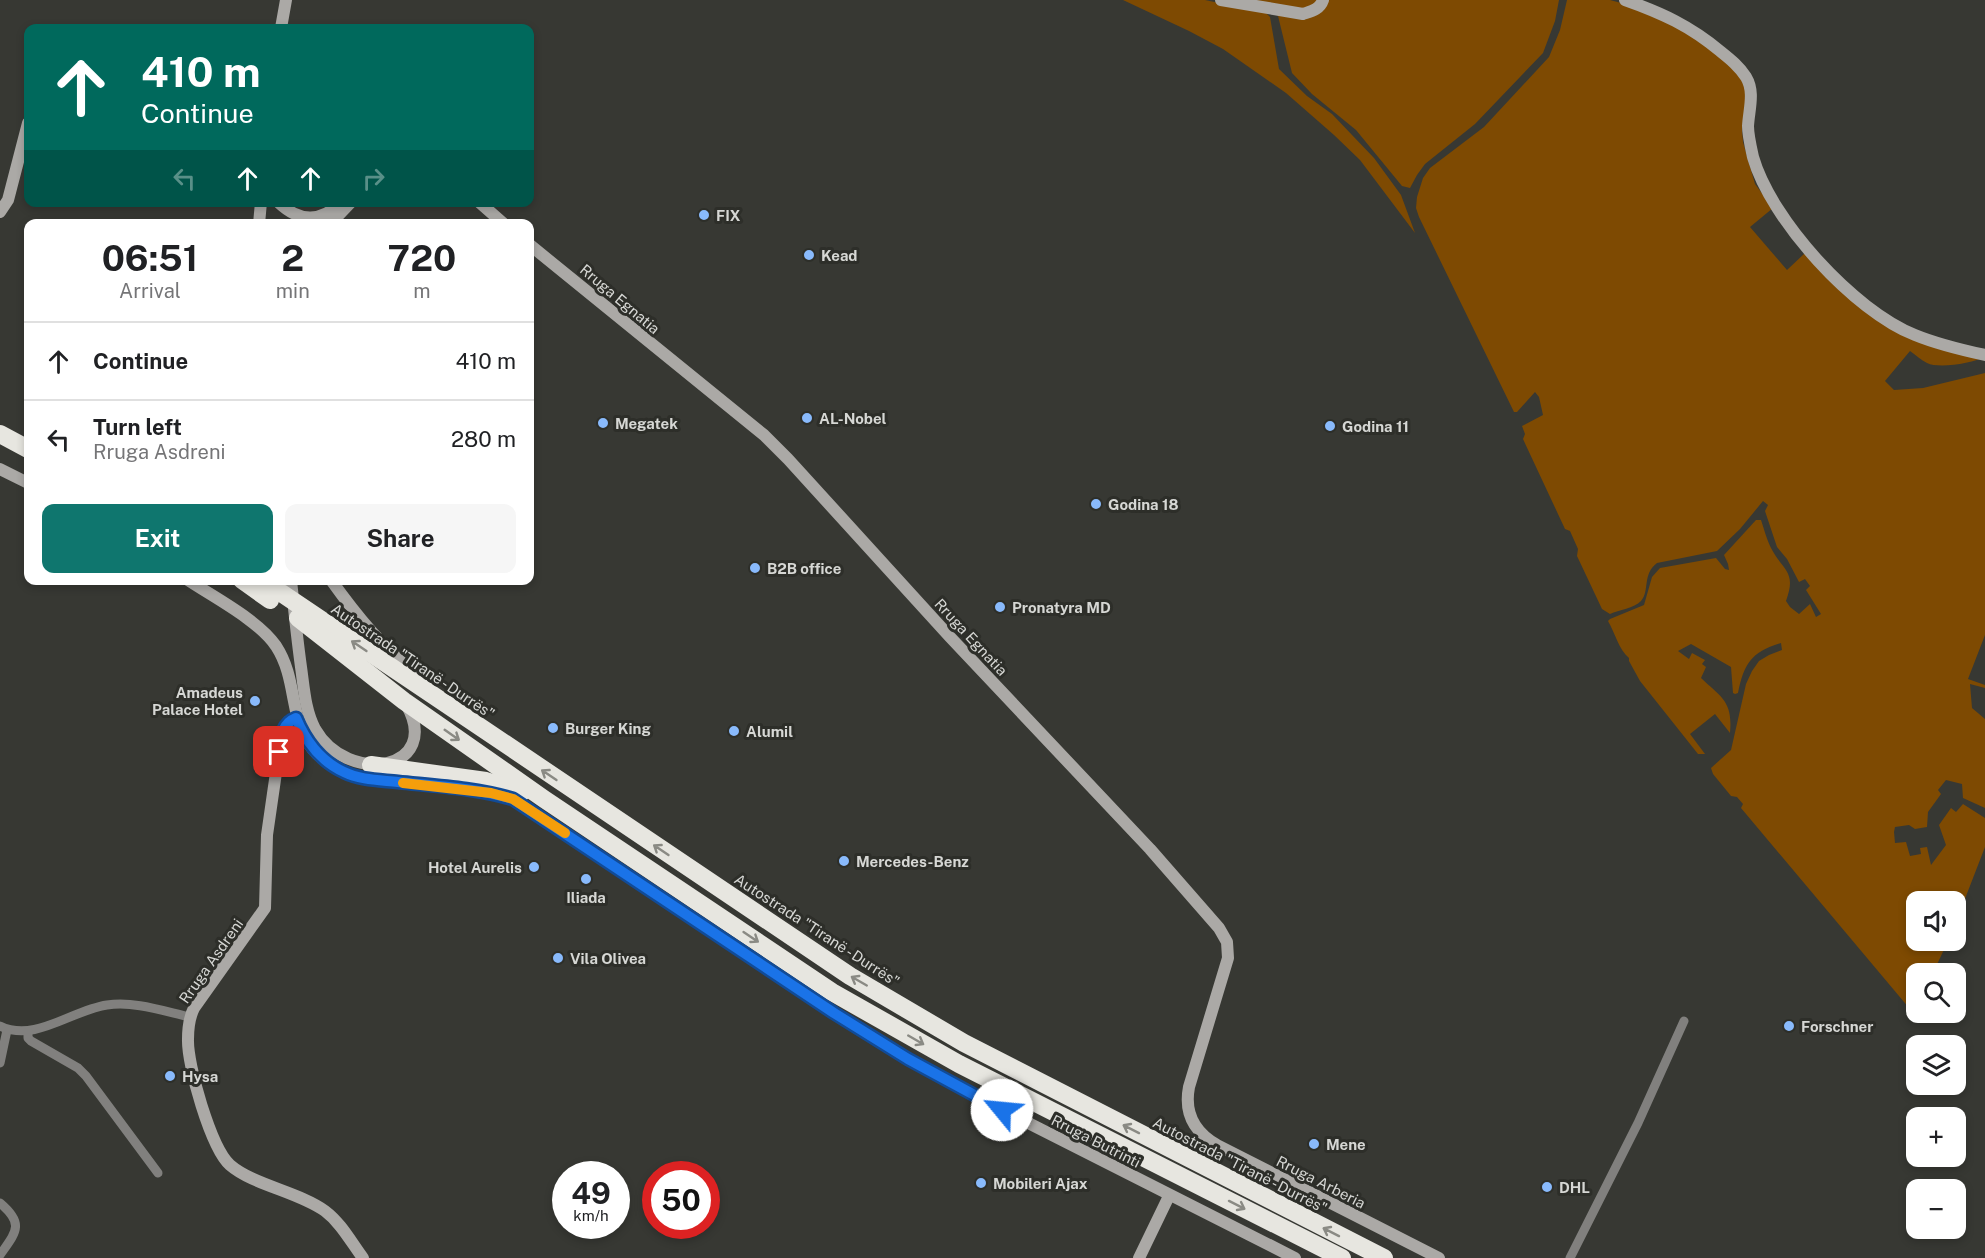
<!DOCTYPE html>
<html lang="en">
<head>
<meta charset="utf-8">
<style>
  :root { --surface:#fff; --page:#f6f6f6; --text:#202124; --muted:#757577; --line:#e0e0e0; --accent:#0f766e }
  body { margin:0; font-family:"Public Sans",sans-serif; background:var(--page); color:var(--text); height:100vh; display:flex; flex-direction:column; font-size:22px; white-space:nowrap }
  * { box-sizing:border-box; margin:0 }
  p { font-size:20px; color:var(--muted) }
  .icon { flex:none; width:33px; height:33px; fill:none; stroke:currentColor; stroke-width:2; stroke-linecap:round; stroke-linejoin:round }
  .map { position:relative; flex:1; overflow:hidden }
  .panel { position:absolute; left:24px; top:219px; width:510px; height:366px; display:flex; flex-direction:column; background:var(--surface); border-radius:12px; box-shadow:0 3px 9px #0003 }
  .panel>* { flex:none }
  .hud { position:absolute; left:24px; top:24px; width:510px; height:183px; border-radius:12px; box-shadow:0 3px 9px #0003; background:#00695c; color:#fff; overflow:hidden }
  .fabs { position:absolute; left:1906px; top:891px; display:grid; gap:12px }
  .fabs a { display:grid; place-items:center; width:60px; height:60px; border-radius:12px; background:var(--surface); box-shadow:0 3px 9px #0003; font-size:30px }
  .speed { position:absolute; left:552px; top:1161px; display:flex; gap:12px; font-size:30px; font-weight:700; text-align:center }
  .speed>* { display:grid; place-content:center; width:78px; height:78px; border-radius:50%; background:var(--surface); box-shadow:0 3px 9px #0003; line-height:1 }
  .speed small { font-size:15px; font-weight:400 }
  .speed .limit { border:9px solid #d22; background:#fff; color:#111 }
  .pin { position:absolute; display:grid; place-items:center; width:51px; height:51px; color:#fff; margin:-26px; border-radius:12px; box-shadow:0 3px 9px #0006 }
  .me { position:absolute; width:66px; margin:-33px; rotate:298deg; stroke-linejoin:round; filter:drop-shadow(0 0 4px #0008) }
  .turn { display:flex; align-items:center; gap:21px; height:126px; padding:0 18px; font-size:27px }
  .turn .icon { width:78px; height:78px; stroke-width:2.5 }
  .turn b { display:block; font-size:42px; line-height:51px }
  .lanes { display:flex; align-items:center; height:57px; padding:0 18px; background:#0003; justify-content:center; gap:30px; direction:ltr }
  .lanes .off { opacity:.35 }
  .eta { display:flex; justify-content:space-evenly; align-items:center; height:102px; text-align:center }
  .eta b { font-size:36px; font-weight:700; line-height:42px }
  .cta { display:flex; gap:12px; margin-top:auto; padding:12px 18px }
  .cta a { flex:1; height:69px; border-radius:12px; background:var(--accent); color:#fff; font-size:24px; font-weight:700; line-height:69px; text-align:center }
  .cta a+a { background:var(--page); color:var(--text) }
  ul { padding:0; list-style:none }
  li { display:flex; align-items:center; gap:18px; height:78px; padding:0 18px; border-top:2px solid var(--line) }
  li div { flex:1 }
  li b { display:block; font-size:22px }
  li em { font-style:normal }
  .map>svg:first-child { display:block }
  .green { fill:#7e4a02 }
  .lines { fill:none; stroke-linecap:round; stroke-linejoin:round }
  .street { stroke:#81807e; stroke-width:9 }
  .secondary { stroke:#aba9a6; stroke-width:12 }
  .highway { stroke:#e7e6e0; stroke-width:18 }
  .oneway { stroke:#8a8a84 }
  .route-casing { stroke:#114b97; stroke-width:15 }
  .route { stroke:#1a73e8; stroke-width:10 }
  .slow { stroke:#f59e0b; stroke-width:10 }
  .poi-dot { fill:#89bafc; stroke:#2d2e29; stroke-width:2 }
  .labels { text-anchor:middle; dominant-baseline:central; stroke-width:6; stroke-linejoin:round; paint-order:stroke }
  .poi-label { font-size:15px; font-weight:bold; fill:#d6d7d4; stroke:#2d2e29; text-anchor:start }
  .street-label { font-size:15px; fill:#d6d7d4; stroke:#2d2e29 }
</style>
</head>
<body>
<div class="map">
<svg width="1985" height="1258" viewBox="0 0 1985 1258">
  <rect width="100%" height="100%" fill="#373833"/>
  <g class="green">
    <path d="M1123,0H1205L1266,13L1270,17L1279,69L1307,96L1332,114L1374,158L1401,195L1415,233L1360,160L1334,135L1286,93L1223,49L1189,31Z"/>
    <path d="M1252,0H1559L1555,21L1543,53L1475,124L1425,164L1417,175L1410,188L1402,186L1356,130L1312,94L1292,73L1278,16Z"/>
    <path d="M1567,0H1610L1643,9L1689,30L1740,75L1747,94L1742,131L1743,142L1755,184L1773,208L1750,227L1787,270L1805,253L1889,328L1985,357C1973,363 1939,369 1927,363C1921,360 1916,355 1910,351L1885,381L1894,390L1923,388L1985,373V635L1968,679L1985,685V688L1970,684L1972,708L1985,719V808L1963,798L1962,784L1946,780L1938,790L1941,794L1928,812L1927,827L1915,829L1909,825L1895,827L1894,832L1895,843L1906,842L1910,856L1921,854L1920,848L1927,847L1931,865L1946,845L1939,825L1951,808L1956,812L1963,804L1985,818V847L1956,922V902H1917V940L1948,941L1933,973L1917,974V1012L1927,1013L1924,1021H1920L1741,808L1743,804L1737,797L1731,796L1713,774L1711,768L1731,750L1746,684L1752,671L1759,661L1769,655L1782,650L1781,643C1751,652 1744,664 1738,693L1735,694L1733,693L1731,667L1691,644L1678,651L1689,659L1692,653L1705,660L1702,664L1706,667L1701,678C1721,697 1733,701 1730,733L1715,714L1690,734L1705,754H1698L1640,681L1629,661V658C1619,650 1615,633 1608,621L1610,619L1644,605L1652,577L1660,568L1716,558L1725,569L1729,570L1728,564L1724,555L1756,520H1761C1764,529 1767,540 1771,548C1783,571 1797,571 1786,601L1790,607L1799,614L1810,604L1816,617L1821,614L1806,590L1810,586L1805,579L1799,582L1787,559L1777,547L1765,511L1768,505L1763,501L1740,529L1717,551L1657,563C1642,574 1650,591 1641,601C1634,608 1619,610 1610,614L1602,609L1577,556L1578,549L1570,531L1565,529L1523,439L1525,434L1522,426L1543,415L1539,397L1535,392L1517,412H1514L1419,217L1416,208L1417,197L1423,178L1430,168L1484,127L1549,57L1560,30Z"/>
  </g>
  <g class="lines">
    <g class="street">
      <path d="M0,1026C35,1043 72,1010 107,1005C135,1001 163,1011 190,1017"/>
      <path d="M28,1032V1038L31,1041L78,1068L86,1076L158,1173"/>
      <path d="M0,1063L7,1030"/>
      <path d="M0,1203C25,1224 16,1232 0,1255"/>
      <path d="M1570,1258L1638,1123L1684,1021"/>
    </g>
    <g class="secondary">
      <path d="M1221,0L1303,14C1312,11 1320,9 1323,0"/>
      <path d="M1625,0C1662,13 1690,26 1720,51C1730,59 1739,66 1746,77C1755,92 1749,109 1748,126C1748,135 1751,148 1753,157C1771,220 1854,311 1915,335C1937,344 1962,350 1985,355"/>
      <path d="M281,28L286,0"/>
      <path d="M278,202C300,223 321,222 342,202"/>
      <path d="M479,202L504,224"/>
      <path d="M0,212L8,200L28,123"/>
      <path d="M259,224L261,202"/>
      <path d="M330,224L351,202"/>
      <path d="M530,245L764,435L788,459L950,637L1150,849L1219,928L1227,942L1228,958L1189,1087C1184,1113 1194,1132 1217,1145L1439,1258"/>
      <path d="M0,469L28,483"/>
      <path d="M188,580C215,598 258,620 276,646C304,689 281,737 337,769C356,779 379,780 400,782C437,786 476,788 513,799L834,1013L908,1059L981,1099L1295,1258"/>
      <path d="M291,580C294,609 297,638 301,667C304,688 305,710 315,729C348,787 444,770 406,704"/>
      <path d="M331,580C359,619 381,645 417,676"/>
      <path d="M296,718L289,721L282,731L267,835L265,908L194,1008C189,1018 188,1029 188,1039C187,1065 211,1148 230,1165C253,1185 299,1192 325,1211C341,1223 351,1242 363,1258"/>
      <path d="M1139,1258L1169,1196"/>
    </g>
    <g class="highway">
      <path d="M0,434L28,449"/>
      <path d="M242,580L270,600"/>
      <path d="M262,580L850,976L964,1043L1384,1258"/>
      <path d="M298,618L404,701L544,799L832,992L959,1064L1342,1258"/>
      <path d="M371,765L486,781L522,792"/>
    </g>
  </g>
  <defs><path id="oneway-shaft" d="M-6 0H5M1.5-3L5.5 0L1.5 3" fill="none" stroke-width="1.6" stroke-linecap="round" stroke-linejoin="round" transform="scale(1.5)"/></defs>
  <g class="oneway">
    <use href="#oneway-shaft" transform="translate(359 646) rotate(-146)"/>
    <use href="#oneway-shaft" transform="translate(452 735) rotate(35)"/>
    <use href="#oneway-shaft" transform="translate(549 775) rotate(-146)"/>
    <use href="#oneway-shaft" transform="translate(661 850) rotate(-146)"/>
    <use href="#oneway-shaft" transform="translate(751 937) rotate(34)"/>
    <use href="#oneway-shaft" transform="translate(859 981) rotate(-150)"/>
    <use href="#oneway-shaft" transform="translate(916 1040) rotate(30)"/>
    <use href="#oneway-shaft" transform="translate(1131 1129) rotate(-153)"/>
    <use href="#oneway-shaft" transform="translate(1237 1205) rotate(27)"/>
    <use href="#oneway-shaft" transform="translate(1331 1232) rotate(-153)"/>
  </g>
  <g class="lines">
    <defs>
      <path id="route" d="M279,752C281,738 281,724 296,718C306,742 320,761 344,772C360,780 380,780 398,782C437,786 476,788 513,799L834,1013L908,1059L1002,1110"/>
    </defs>
    <use href="#route" class="route-casing"/>
    <use href="#route" class="route"/>
    <path class="slow" d="M403,783L491,793L513,799L565,833"/>
  </g>
  <g class="poi-dot">
    <circle cx="704" cy="215" r="6"/>
    <circle cx="809" cy="255" r="6"/>
    <circle cx="807" cy="418" r="6"/>
    <circle cx="603" cy="423" r="6"/>
    <circle cx="1330" cy="426" r="6"/>
    <circle cx="1096" cy="504" r="6"/>
    <circle cx="755" cy="568" r="6"/>
    <circle cx="1000" cy="607" r="6"/>
    <circle cx="255" cy="701" r="6"/>
    <circle cx="553" cy="728" r="6"/>
    <circle cx="734" cy="731" r="6"/>
    <circle cx="844" cy="861" r="6"/>
    <circle cx="534" cy="867" r="6"/>
    <circle cx="586" cy="879" r="6"/>
    <circle cx="558" cy="958" r="6"/>
    <circle cx="1789" cy="1026" r="6"/>
    <circle cx="170" cy="1076" r="6"/>
    <circle cx="1314" cy="1144" r="6"/>
    <circle cx="981" cy="1183" r="6"/>
    <circle cx="1547" cy="1187" r="6"/>
  </g>
  <g class="labels">
    <g class="poi-label">
      <text x="716" y="215">FIX</text>
      <text x="821" y="255">Kead</text>
      <text x="819" y="418">AL-Nobel</text>
      <text x="615" y="423">Megatek</text>
      <text x="1342" y="426">Godina 11</text>
      <text x="1108" y="504">Godina 18</text>
      <text x="767" y="568">B2B office</text>
      <text x="1012" y="607">Pronatyra MD</text>
      <text x="243" y="692" text-anchor="end">Amadeus<tspan x="243" dy="17">Palace Hotel</tspan></text>
      <text x="565" y="728">Burger King</text>
      <text x="746" y="731">Alumil</text>
      <text x="856" y="861">Mercedes-Benz</text>
      <text x="522" y="867" text-anchor="end">Hotel Aurelis</text>
      <text x="586" y="897" text-anchor="middle">Iliada</text>
      <text x="570" y="958">Vila Olivea</text>
      <text x="1801" y="1026">Forschner</text>
      <text x="182" y="1076">Hysa</text>
      <text x="1326" y="1144">Mene</text>
      <text x="993" y="1183">Mobileri Ajax</text>
      <text x="1559" y="1187">DHL</text>
    </g>
    <g class="street-label">
      <text transform="translate(620 299) rotate(40)">Rruga Egnatia</text>
      <text transform="translate(971 637) rotate(47)">Rruga Egnatia</text>
      <text transform="translate(413 661) rotate(34)">Autostrada "Tiranë - Durrës"</text>
      <text transform="translate(817 930) rotate(33)">Autostrada "Tiranë - Durrës"</text>
      <text transform="translate(211 961) rotate(-55)">Rruga Asdreni</text>
      <text transform="translate(1096 1141) rotate(27)">Rruga Butrinti</text>
      <text transform="translate(1240 1165) rotate(27)">Autostrada "Tiranë - Durrës"</text>
      <text transform="translate(1321 1182) rotate(27)">Rruga Arberia</text>
    </g>
  </g>
</svg>
<div class="fabs">
<a><svg class="icon" aria-label="sound" viewBox="0 0 24 24"><path d="M4 9h4l5-4v14l-5-4H4zM17 9q2 3 0 6"/></svg></a>
<a><svg class="icon" aria-label="search" viewBox="0 0 24 24"><circle cx="10" cy="10" r="6"/><path d="M15 15l6 6"/></svg></a>
<a><svg class="icon" aria-label="layers" viewBox="0 0 24 24"><path d="M12 4l9 5-9 5-9-5zM3 14l9 5 9-5"/></svg></a>
<a>+</a>
<a>−</a>
</div>
<div class="speed"><div>49<small>km/h</small></div><div class="limit">50</div></div>
<div class="pin" style="left:279px;top:752px;background:#d93025"><svg class="icon" aria-label="arrive" viewBox="0 0 24 24"><path d="M6 21V4h12l-3 4 3 4H6"/></svg></div>
<svg class="me" style="left:1002px;top:1110px" viewBox="-20 -20 40 40"><circle r="19" fill="#fff"/><path d="M0-13L10 11 0 6-10 11z" fill="#1a73e8"/></svg>
<div class="hud">
<div class="turn"><svg class="icon" aria-label="ahead" viewBox="0 0 24 24"><path d="M12 20V5M6 11l6-6 6 6"/></svg><div><b>410 m</b>Continue</div></div>
<div class="lanes"><svg class="icon off" aria-label="left" viewBox="0 0 24 24"><path d="M17 20v-9H6M10 6l-5 5 5 5"/></svg><svg class="icon" aria-label="ahead" viewBox="0 0 24 24"><path d="M12 20V5M6 11l6-6 6 6"/></svg><svg class="icon" aria-label="ahead" viewBox="0 0 24 24"><path d="M12 20V5M6 11l6-6 6 6"/></svg><svg class="icon off" aria-label="right" viewBox="0 0 24 24"><path d="M7 20v-9h11M14 6l5 5-5 5"/></svg></div>
</div>
<section class="panel">
<div class="eta">
<div><b>06:51</b><p>Arrival</p></div>
<div><b>2</b><p>min</p></div>
<div><b>720</b><p>m</p></div>
</div>
<ul>
<li><svg class="icon" aria-label="ahead" viewBox="0 0 24 24"><path d="M12 20V5M6 11l6-6 6 6"/></svg><div><b>Continue</b></div><em>410 m</em></li>
<li><svg class="icon" aria-label="left" viewBox="0 0 24 24"><path d="M17 20v-9H6M10 6l-5 5 5 5"/></svg><div><b>Turn left</b><p>Rruga Asdreni</p></div><em>280 m</em></li>
</ul>
<div class="cta"><a>Exit</a><a>Share</a></div>
</section>
</div>
</body>
</html>
